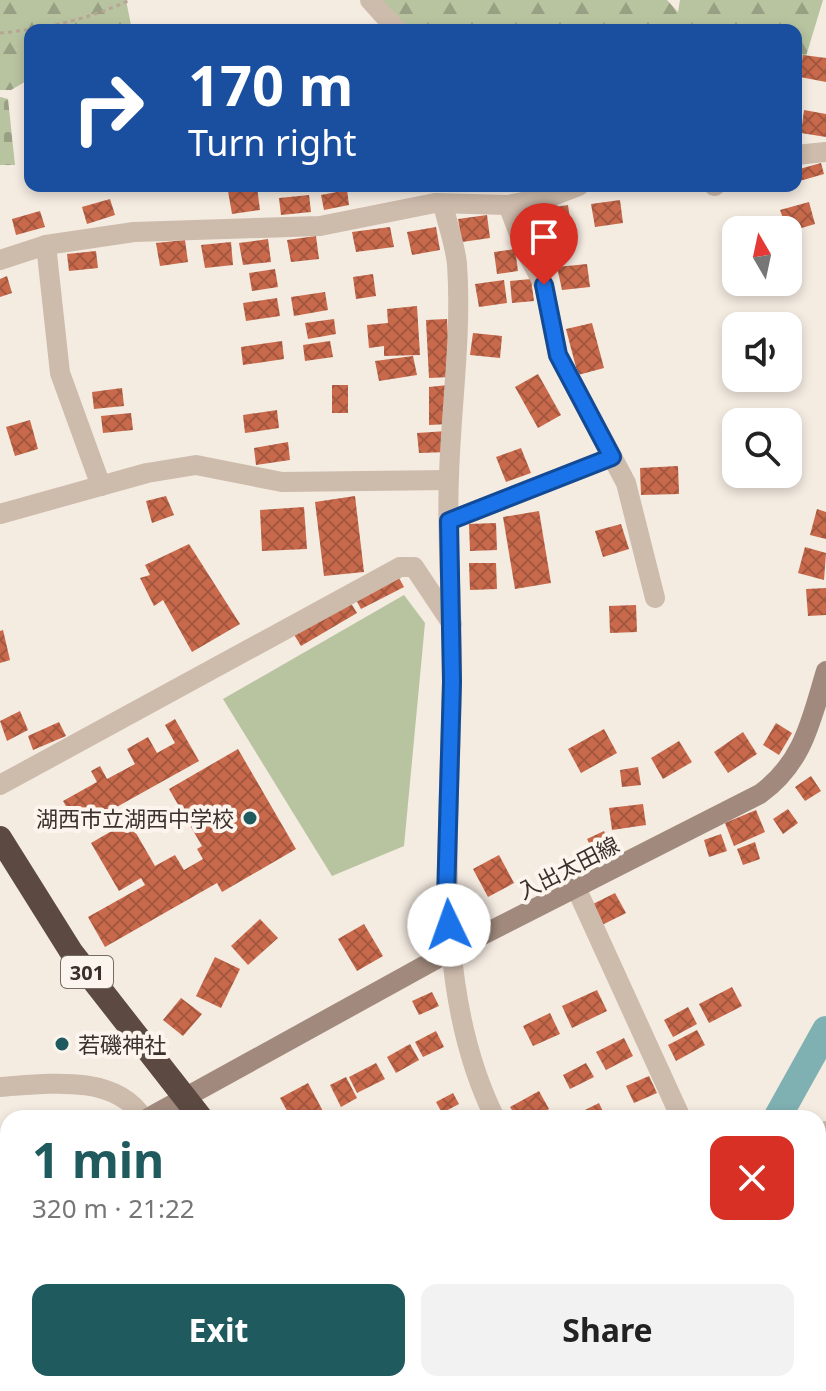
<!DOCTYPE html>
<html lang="en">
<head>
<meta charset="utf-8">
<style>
  :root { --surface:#fff; --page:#f2f2f2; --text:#222; --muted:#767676; --accent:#1f5a5e }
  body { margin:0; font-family:"Noto Sans","Noto Sans JP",sans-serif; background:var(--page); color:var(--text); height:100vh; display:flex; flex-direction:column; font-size:30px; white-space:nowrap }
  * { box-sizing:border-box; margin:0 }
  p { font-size:26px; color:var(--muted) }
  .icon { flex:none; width:44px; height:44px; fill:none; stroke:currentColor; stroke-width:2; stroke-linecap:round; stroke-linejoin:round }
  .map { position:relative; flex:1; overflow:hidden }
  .side { position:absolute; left:0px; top:1110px; width:826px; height:282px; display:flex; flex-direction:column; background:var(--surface); border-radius:24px 24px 0 0; box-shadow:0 4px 12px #0003 }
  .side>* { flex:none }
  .guide { position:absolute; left:24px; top:24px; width:778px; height:168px; border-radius:16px; box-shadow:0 4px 12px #0003; background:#1a4fa0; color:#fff; overflow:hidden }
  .needle { width:52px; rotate:351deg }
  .tools { position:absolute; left:722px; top:216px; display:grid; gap:16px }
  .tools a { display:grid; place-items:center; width:80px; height:80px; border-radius:16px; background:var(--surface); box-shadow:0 4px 12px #0003; font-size:40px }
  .pin { position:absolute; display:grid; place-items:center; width:68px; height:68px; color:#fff; margin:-82px -34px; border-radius:50% 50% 50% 0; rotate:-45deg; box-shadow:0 0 8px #0007 }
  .pin .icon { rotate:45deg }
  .me { position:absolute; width:88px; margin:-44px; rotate:357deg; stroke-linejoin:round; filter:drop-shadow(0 0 6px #0008) }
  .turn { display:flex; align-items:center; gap:28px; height:168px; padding:0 32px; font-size:36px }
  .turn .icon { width:104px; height:104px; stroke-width:2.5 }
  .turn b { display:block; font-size:56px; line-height:68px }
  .round { display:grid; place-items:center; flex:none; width:84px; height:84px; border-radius:16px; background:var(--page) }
  .overview { display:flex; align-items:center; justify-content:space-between; height:136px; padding:0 32px }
  h1 { font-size:48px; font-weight:700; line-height:60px; color:var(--accent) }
  .primary-button { display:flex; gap:16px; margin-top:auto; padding:16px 32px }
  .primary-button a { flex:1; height:92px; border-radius:16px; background:var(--accent); color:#fff; font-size:32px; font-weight:700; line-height:92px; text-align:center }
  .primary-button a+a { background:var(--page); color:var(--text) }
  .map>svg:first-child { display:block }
  .green { fill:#b8c4a0 }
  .forest { fill:url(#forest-firs) }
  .cemetery { fill:url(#cemetery-stones) }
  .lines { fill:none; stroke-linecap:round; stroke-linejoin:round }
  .river { stroke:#7fb0b2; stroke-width:28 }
  .building { fill:url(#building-cross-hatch) }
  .path { stroke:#b9a596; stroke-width:3; stroke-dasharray:4 4; stroke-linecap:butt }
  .street { stroke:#cdbbac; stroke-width:20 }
  .secondary { stroke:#a18a7d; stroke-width:20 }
  .highway { stroke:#5c4a42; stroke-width:24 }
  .route-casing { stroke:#114b97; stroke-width:20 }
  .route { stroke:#1a73e8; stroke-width:14 }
  .poi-dot { fill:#1f5a5e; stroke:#fbf5ee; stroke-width:3 }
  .labels { text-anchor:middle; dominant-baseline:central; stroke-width:8; stroke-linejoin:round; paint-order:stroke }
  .shield { fill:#fbf5ee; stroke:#756b66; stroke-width:2 }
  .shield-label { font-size:20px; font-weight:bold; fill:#3b302b }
  .poi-label { font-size:22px; fill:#3b302b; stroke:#fbf5ee; text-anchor:end }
  .street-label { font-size:22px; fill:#3b302b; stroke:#fbf5ee }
</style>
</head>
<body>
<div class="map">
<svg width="826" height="1391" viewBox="0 0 826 1391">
  <defs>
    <pattern id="forest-firs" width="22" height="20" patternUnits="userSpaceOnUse" patternTransform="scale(2)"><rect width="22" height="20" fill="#b8c4a0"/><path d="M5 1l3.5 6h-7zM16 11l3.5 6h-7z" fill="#97a083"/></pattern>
    <pattern id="cemetery-stones" width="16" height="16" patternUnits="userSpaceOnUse" patternTransform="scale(2)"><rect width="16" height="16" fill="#b8c4a0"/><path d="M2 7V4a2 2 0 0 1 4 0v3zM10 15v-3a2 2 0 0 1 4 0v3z" fill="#97a083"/></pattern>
    <pattern id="building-cross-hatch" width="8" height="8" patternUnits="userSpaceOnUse" patternTransform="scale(2)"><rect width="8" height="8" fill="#c8694b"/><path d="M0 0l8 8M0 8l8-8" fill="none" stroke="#a4573f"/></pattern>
  </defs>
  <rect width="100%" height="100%" fill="#f4ebe1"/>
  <path class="green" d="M404,595L425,623L404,846L332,876L223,699Z"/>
  <g class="forest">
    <path d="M0,0H126L132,30H30V79L11,90H0Z"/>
    <path d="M380,0H667L678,12L680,0H823L796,89V30H454L402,25Z"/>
  </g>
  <path class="cemetery" d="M0,97L8,99L15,165H0Z"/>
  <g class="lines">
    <g class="river">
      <path d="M777,1118L826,1030"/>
      <path d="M249,1391L256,1384"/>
    </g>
  </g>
  <g class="building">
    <path d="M803,55L826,58V82L800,77Z"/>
    <path d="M804,110L826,114V137L801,133Z"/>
    <path d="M821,163L824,174L796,182V170Z"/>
    <path d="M257,187L260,210L232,214L228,191Z"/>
    <path d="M347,190L349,205L324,210L321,195Z"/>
    <path d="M309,195L311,212L281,215L279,198Z"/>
    <path d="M110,199L115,215L87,224L82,207Z"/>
    <path d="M620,200L623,223L595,227L591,204Z"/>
    <path d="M809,202L815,224L788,232L780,210Z"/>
    <path d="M568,205L571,227L530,233L527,212Z"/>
    <path d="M40,211L45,227L16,235L12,219Z"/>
    <path d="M487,215L490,238L462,242L458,219Z"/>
    <path d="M390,227L394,247L356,252L352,232Z"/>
    <path d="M436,227L440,250L412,255L407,232Z"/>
    <path d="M316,236L319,259L291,262L287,240Z"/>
    <path d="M268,239L271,262L243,265L239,243Z"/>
    <path d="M185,240L188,262L160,266L156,243Z"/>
    <path d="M231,242L233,265L205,268L201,245Z"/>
    <path d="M515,249L518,271L497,274L494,252Z"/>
    <path d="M96,251L98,268L69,271L67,254Z"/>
    <path d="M587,264L590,287L562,290L557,267Z"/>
    <path d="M275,269L278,287L252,291L249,273Z"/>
    <path d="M373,274L376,296L356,299L353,277Z"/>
    <path d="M7,276L12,293L0,297V279Z"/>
    <path d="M531,279L534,301L512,303L510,281Z"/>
    <path d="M504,280L507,303L479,307L475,284Z"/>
    <path d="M325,292L328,310L294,316L291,297Z"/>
    <path d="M277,298L280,316L246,321L243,303Z"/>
    <path d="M417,306L420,355L384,356V346L369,348L367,325L388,323L387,309Z"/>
    <path d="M334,319L336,334L308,339L305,323Z"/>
    <path d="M447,319L450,377L429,378L426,320Z"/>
    <path d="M592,323L604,368L578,375L566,329Z"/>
    <path d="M473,333L502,336L500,358L470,355Z"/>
    <path d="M282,341L284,359L243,365L241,347Z"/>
    <path d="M330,341L333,357L305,361L303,345Z"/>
    <path d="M413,356L417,375L379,381L375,361Z"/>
    <path d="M538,374L561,415L538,428L515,387Z"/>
    <rect x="332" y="385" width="16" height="28"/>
    <path d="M448,385L449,424L429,425V387Z"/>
    <path d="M122,388L124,406L94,409L92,392Z"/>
    <path d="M277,410L279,428L245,433L243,415Z"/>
    <path d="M131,413L133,430L103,433L101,416Z"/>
    <path d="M30,420L38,449L15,456L6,427Z"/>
    <path d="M447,431L448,452L419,453L417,433Z"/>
    <path d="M288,442L290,460L256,465L254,448Z"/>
    <path d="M521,448L531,473L506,482L496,457Z"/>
    <path d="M678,466L679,494L641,495L640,468Z"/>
    <path d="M166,496L174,515L152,523L146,501Z"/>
    <path d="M355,496L364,572L324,576L315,502Z"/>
    <path d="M304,507L307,549L262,551L260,510Z"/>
    <path d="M817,509L826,512V539L810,535Z"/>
    <path d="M539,511L551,583L515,589L503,517Z"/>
    <path d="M496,523L497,550L470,551L469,524Z"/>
    <path d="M621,524L629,549L603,557L595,531Z"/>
    <path d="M189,544L240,624L192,652L163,600L154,606L140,578L150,575L145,565Z"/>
    <path d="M805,547L826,553L824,580L798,573Z"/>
    <path d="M469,563H496L497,589L470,590Z"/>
    <path d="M398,576L404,587L361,609L355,598Z"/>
    <path d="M826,588V615L808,616L806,589Z"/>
    <path d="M349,600L357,613L301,646L293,633Z"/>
    <path d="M636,605L637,632L610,633L609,606Z"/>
    <path d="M3,630L10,660L0,663V631Z"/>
    <path d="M20,711L28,730L7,741L0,721Z"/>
    <path d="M175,719L199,761L79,828L63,801L97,782L91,771L100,766L107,779L135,764L127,749L148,737L157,753L175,743L165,725Z"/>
    <path d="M59,722L66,736L33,750L28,736Z"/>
    <path d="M776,723L792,733L779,755L763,745Z"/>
    <path d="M604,729L617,753L581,773L568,749Z"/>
    <path d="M743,732L757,754L728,773L714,752Z"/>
    <path d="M679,741L692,762L663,779L651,758Z"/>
    <path d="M238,749L296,849L222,892L217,883L105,947L88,917L145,885L141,878L119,891L91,843L129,821L155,866L175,855L184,870L203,859L197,849L202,846L169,789Z"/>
    <path d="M638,767L641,785L622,787L620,770Z"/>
    <path d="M811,776L821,791L805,801L795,787Z"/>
    <path d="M643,804L646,825L612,830L609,808Z"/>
    <path d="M788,809L798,823L783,834L773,819Z"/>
    <path d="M756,810L765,832L734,846L725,823Z"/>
    <path d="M604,831L612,847L595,855L587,839Z"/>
    <path d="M721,834L727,851L709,857L704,840Z"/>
    <path d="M755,842L760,859L743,865L737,849Z"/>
    <path d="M499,855L514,883L488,897L473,869Z"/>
    <path d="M615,893L626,913L602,925L591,905Z"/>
    <path d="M260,919L278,938L248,965L231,946Z"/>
    <path d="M364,924L383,956L357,971L338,939Z"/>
    <path d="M215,957L240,969L221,1008L196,996Z"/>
    <path d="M732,987L742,1006L709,1023L699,1004Z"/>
    <path d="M597,990L607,1011L572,1028L562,1006Z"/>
    <path d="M432,992L439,1006L419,1015L412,1001Z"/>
    <path d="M181,998L202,1014L183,1036L163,1020Z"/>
    <path d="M688,1007L697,1024L673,1037L664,1020Z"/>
    <path d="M550,1013L560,1034L533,1046L523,1026Z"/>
    <path d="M697,1030L705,1045L676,1061L668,1045Z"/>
    <path d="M436,1031L444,1047L423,1057L415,1042Z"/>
    <path d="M624,1038L633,1056L606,1070L596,1052Z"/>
    <path d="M410,1044L419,1060L396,1073L387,1057Z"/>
    <path d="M376,1063L385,1079L357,1093L349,1077Z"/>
    <path d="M586,1063L594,1077L570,1089L563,1075Z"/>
    <path d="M649,1076L657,1093L634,1103L626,1086Z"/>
    <path d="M346,1077L357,1098L341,1107L330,1085Z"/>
    <path d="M308,1083L325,1115L291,1118L280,1098Z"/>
    <path d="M539,1091L549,1109L534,1118H517L510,1107Z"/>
    <path d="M453,1093L459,1104L442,1113L436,1102Z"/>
    <path d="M599,1103L606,1118H569Z"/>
    <path d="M5,1335L8,1358L0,1363V1338Z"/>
    <path d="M8,1372V1384H28L17,1391H6L0,1377Z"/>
  </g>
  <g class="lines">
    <path class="path" d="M0,33C46,29 89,19 130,0"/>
    <g class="street">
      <path d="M370,0L397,30"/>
      <path d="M796,155L826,152"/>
      <path d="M714,186H715"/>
      <path d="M443,204C447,223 455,244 457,264C462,334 451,406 449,476C446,542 453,609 452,676C451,821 429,985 495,1118"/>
      <path d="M508,205L526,252L544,285L558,355L626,483L655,598"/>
      <path d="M46,245L60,373L101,486"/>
      <path d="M0,260L46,245L134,232L320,226L435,203L508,205L553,196L579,186"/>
      <path d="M0,514L147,473L196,465L282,482L448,480"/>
      <path d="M449,521L612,457"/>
      <path d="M0,785L400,567H414L452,624"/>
      <path d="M577,890L681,1118"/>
      <path d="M0,1087C45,1084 115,1073 143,1118"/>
      <path d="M818,1145L826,1131"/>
      <path d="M818,1230L826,1229"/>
    </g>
    <g class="secondary">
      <path d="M148,1118L451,951L760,794C804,762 811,720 826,671"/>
      <path d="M0,1217L8,1212"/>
    </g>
    <g class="highway">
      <path d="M0,838L72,953L201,1118"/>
      <path d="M395,1384L401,1391"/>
    </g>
  </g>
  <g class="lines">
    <defs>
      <path id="route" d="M449,925L446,899L452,682L449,521L612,457L558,355L544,285"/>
    </defs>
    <use href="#route" class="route-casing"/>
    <use href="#route" class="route"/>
  </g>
  <g class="poi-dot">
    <circle cx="250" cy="818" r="8"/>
    <circle cx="62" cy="1044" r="8"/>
  </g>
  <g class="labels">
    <rect class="shield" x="61" y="956" width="52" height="32" rx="6"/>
    <g class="shield-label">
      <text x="87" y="972">301</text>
    </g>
    <g class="poi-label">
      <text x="234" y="818">湖西市立湖西中学校</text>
      <text x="78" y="1044" text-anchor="start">若磯神社</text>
    </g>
    <g class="street-label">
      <text transform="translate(568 867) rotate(-27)">入出太田線</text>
    </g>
  </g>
</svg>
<div class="tools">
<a><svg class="needle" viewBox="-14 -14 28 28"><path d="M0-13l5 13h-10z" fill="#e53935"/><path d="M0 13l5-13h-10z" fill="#767676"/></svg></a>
<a><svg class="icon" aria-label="sound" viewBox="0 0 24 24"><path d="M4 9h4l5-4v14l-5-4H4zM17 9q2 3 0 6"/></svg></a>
<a><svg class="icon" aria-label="search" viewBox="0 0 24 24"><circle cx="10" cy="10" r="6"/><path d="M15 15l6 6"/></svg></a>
</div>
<div class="pin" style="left:544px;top:285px;background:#d93025"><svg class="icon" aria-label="arrive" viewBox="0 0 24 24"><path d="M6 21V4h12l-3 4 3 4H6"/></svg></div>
<svg class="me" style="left:449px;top:925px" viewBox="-20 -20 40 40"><circle r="19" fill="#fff"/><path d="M0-13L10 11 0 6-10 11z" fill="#1a73e8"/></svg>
<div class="guide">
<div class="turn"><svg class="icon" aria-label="right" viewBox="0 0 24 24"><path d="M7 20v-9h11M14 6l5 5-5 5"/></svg><div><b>170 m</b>Turn right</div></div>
</div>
<section class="side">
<div class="overview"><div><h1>1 min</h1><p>320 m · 21:22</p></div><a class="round" style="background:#d93025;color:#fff"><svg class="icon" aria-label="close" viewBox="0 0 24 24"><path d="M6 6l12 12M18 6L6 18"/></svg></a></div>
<div class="primary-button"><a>Exit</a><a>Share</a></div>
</section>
</div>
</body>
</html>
